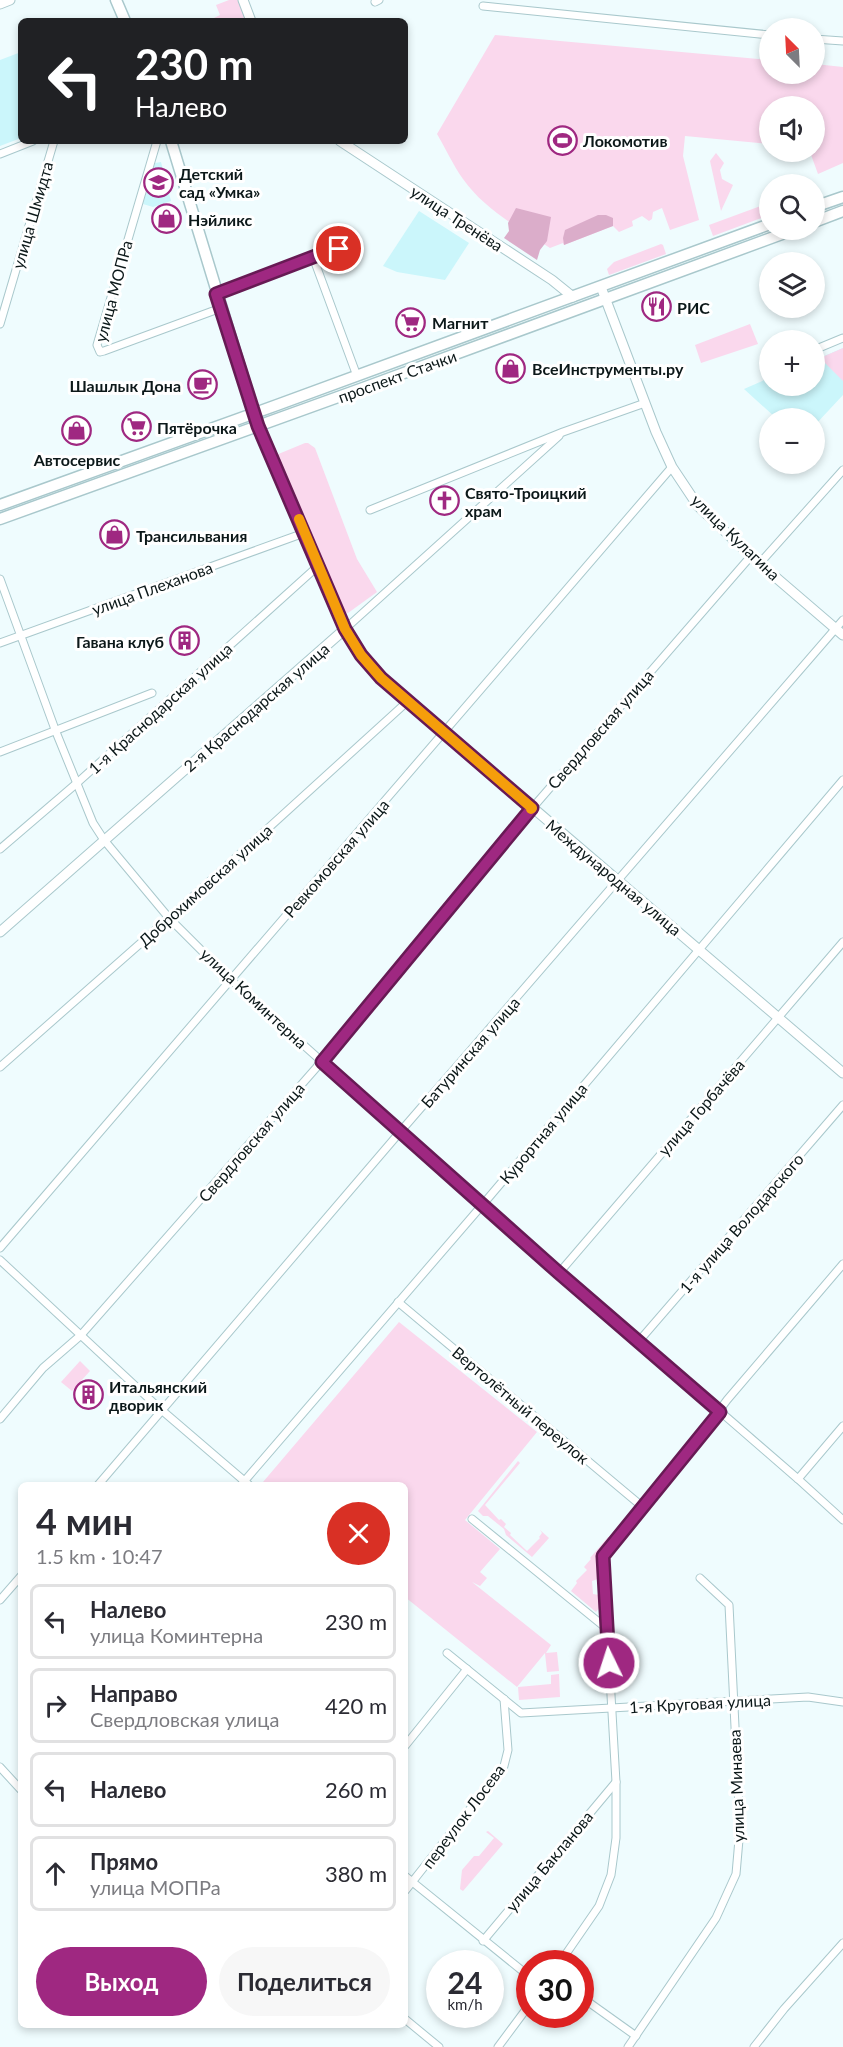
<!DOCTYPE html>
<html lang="ru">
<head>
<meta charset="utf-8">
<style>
  :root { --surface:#fff; --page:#f7f7f7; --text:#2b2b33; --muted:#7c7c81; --line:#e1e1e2; --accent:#9f2881 }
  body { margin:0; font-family:Lato,sans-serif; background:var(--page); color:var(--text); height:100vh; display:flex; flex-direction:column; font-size:22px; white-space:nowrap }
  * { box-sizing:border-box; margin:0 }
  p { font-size:20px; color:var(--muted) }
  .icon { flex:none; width:33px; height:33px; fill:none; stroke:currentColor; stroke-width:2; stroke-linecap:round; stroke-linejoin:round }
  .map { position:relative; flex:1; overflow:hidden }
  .side { position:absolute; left:18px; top:1482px; width:390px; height:546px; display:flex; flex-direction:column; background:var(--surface); border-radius:9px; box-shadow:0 3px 9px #0003 }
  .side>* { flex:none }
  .top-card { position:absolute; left:18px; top:18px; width:390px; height:126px; border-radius:9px; box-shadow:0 3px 9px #0003; background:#202124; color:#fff; overflow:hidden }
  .needle { width:39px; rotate:336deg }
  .tools { position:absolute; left:759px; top:18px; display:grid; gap:12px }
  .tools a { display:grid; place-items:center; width:66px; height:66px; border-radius:50%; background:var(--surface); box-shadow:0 3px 9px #0003; font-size:30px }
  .speed { position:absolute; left:426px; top:1950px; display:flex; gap:12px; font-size:30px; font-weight:700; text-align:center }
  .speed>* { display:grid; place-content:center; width:78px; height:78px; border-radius:50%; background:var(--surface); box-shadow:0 3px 9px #0003; line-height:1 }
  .speed small { font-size:15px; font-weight:400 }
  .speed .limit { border:9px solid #d22; background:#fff; color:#111 }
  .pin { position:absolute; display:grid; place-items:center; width:51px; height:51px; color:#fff; margin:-26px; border:3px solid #fff; border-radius:50%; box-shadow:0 2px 6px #0007 }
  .me { position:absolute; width:66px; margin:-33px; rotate:356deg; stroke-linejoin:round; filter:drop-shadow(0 0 4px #0008) }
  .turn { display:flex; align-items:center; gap:21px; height:126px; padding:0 18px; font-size:27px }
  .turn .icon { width:78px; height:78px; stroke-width:2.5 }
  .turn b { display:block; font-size:42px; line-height:51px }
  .round { display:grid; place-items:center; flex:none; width:63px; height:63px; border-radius:32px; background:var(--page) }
  .head { display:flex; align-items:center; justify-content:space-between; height:102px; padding:0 18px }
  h1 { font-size:36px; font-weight:700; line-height:45px }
  .cta { display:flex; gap:12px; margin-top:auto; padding:12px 18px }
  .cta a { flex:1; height:69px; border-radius:36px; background:var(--accent); color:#fff; font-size:24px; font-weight:700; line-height:69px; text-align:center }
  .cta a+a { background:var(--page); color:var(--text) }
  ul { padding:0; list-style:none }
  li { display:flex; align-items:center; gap:18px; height:75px; margin:0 12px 9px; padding:0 6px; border:3px solid var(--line); border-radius:9px }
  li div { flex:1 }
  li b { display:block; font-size:22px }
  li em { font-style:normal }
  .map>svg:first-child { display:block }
  .built { fill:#cbf6fb }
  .green { fill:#fad8ed }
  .forest { fill:#dbadca }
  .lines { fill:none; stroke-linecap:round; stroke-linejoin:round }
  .street-casing { stroke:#a9c8cc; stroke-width:9 }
  .secondary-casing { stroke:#a9c8cc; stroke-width:11 }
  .primary-casing { stroke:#a9c8cc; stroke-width:13 }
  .street { stroke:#fff; stroke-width:7 }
  .secondary { stroke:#fff; stroke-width:9 }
  .primary { stroke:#fff; stroke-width:10 }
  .route-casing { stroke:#671a54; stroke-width:15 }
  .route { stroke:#9f2881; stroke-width:10 }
  .slow { stroke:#f59e0b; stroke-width:10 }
  .labels { text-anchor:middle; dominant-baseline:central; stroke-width:6; stroke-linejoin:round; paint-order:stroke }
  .poi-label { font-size:16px; font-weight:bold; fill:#0c1819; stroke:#fff; text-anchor:start }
  .street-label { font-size:16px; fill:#0c1819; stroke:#fff }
</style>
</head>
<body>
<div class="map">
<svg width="843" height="2047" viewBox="0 0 843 2047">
  <rect width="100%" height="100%" fill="#effcfe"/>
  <g class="built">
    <path d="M21,52V138L0,146V60Z"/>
    <path d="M161,162L171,201L153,207L143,204L155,163Z"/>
    <path d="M419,211L469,243L445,280L397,272L383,266Z"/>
    <path d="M843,348V395L815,425L814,418H776L744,389L769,378L770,386H814L815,360Z"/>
  </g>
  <g class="green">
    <path d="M229,0H239L247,21H208L220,15L216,5Z"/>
    <path d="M495,35L769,60L770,74H814L815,64L843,67V163L818,174L810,152H814V106H770L769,144L685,136L683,156L699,220L670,230L662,208L653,212L652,219L649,221L642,216L632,221L633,226L619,232L613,226L564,245L563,243L550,248C519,228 485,210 463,179C453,165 446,149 437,134Z"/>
    <path d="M716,153L724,163L720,170L722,179L733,185L721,211L710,161Z"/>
    <path d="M769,203V215L713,236L709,225Z"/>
    <path d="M661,244L663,245L666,254L609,275L607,269L614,262Z"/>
    <path d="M750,324L758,344L701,363L695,345Z"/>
    <path d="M843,348V381L820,358Z"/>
    <path d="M305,443H308L315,448L357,559L377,592L348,613L342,612L275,457L276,455Z"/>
    <path d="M399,1322L537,1432L465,1520L500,1549L480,1572L487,1578L480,1586L472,1582L551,1645L546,1653L557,1652L559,1671L547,1672L545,1653L517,1687L405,1597V1485H266L263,1482Z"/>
    <path d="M80,1361L90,1371L72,1391L61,1382Z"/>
    <path d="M518,1461L520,1463L485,1505L499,1520L501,1519L506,1524L504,1527L511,1533L510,1535L527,1551L540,1538L539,1537L542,1533L540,1530L549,1538L532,1557L506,1535L504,1529L488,1516H483L478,1511Z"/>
    <path d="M608,1537L610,1538L598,1555V1579L592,1581L593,1594L599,1595V1608L596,1612L571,1591L577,1583L576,1581L587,1570L584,1567L591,1559L590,1558Z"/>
    <path d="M559,1674L560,1697L519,1700L518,1687L551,1684V1675Z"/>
    <path d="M488,1831L503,1844L463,1891L460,1889L462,1870L474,1856H479L494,1838L486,1832Z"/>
  </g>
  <g class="forest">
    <path d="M516,208L551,217L547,241L540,250L537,260L504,238L509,231L508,223Z"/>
    <path d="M598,215H606L613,218V226L564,245L563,238L565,230Z"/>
  </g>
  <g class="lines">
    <defs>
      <g id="street">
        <path d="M375,2L379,0"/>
        <path d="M483,6L770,35"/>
        <path d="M814,39L843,41"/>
        <path d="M157,141L97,345L100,352L104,351L221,308"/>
        <path d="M0,154L33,141"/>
        <path d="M313,257L339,249"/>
        <path d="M216,294L313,257L357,376"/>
        <path d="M0,324L54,141"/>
        <path d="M814,350L843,338"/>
        <path d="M370,510L563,432L645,403"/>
        <path d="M760,563L843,470"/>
        <path d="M0,579L56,732L93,823L104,840L169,918L231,980L482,1205L798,1479L843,1520"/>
        <path d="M345,629L559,436"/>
        <path d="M0,643L304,533"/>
        <path d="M0,752L152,693"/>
        <path d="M0,849L77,783L318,566"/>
        <path d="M0,1067L176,912L408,701"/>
        <path d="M0,1248L672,467"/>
        <path d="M0,1260L158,1407L249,1485"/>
        <path d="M559,1273L843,942"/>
        <path d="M398,1302L644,1508"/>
        <path d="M639,1341L843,1105"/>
        <path d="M0,1419L43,1368L81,1335L316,1068L528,813L751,556"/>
        <path d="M798,1479L843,1426"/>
        <path d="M98,1485L400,1132L843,620"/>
        <path d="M241,1485L490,1196L843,780"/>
        <path d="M472,1519L606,1628"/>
        <path d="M0,1600L21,1576"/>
        <path d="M447,1653L521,1713L808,1697L843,1702"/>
        <path d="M405,1746L467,1669"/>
        <path d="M0,1767L21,1790"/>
        <path d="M405,1876L530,1977"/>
        <path d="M405,1891L504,1766L508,1750L504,1699"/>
        <path d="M483,1941L616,1782"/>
        <path d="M559,1964L599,1906L611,1875L616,1838V1782L603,1556L691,1449L727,1400L843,1264"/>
        <path d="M580,1996L636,2036"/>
        <path d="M405,2019L439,2047"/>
        <path d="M498,2047L530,2004"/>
        <path d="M628,2047L716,1918L736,1874L740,1828L729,1605L700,1578"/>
        <path d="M754,2047L784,2009L843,1943"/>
      </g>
      <g id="secondary">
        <path d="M243,0L251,21"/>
        <path d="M0,4L10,0"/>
        <path d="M340,141L552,280L573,297"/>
        <path d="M601,287L656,432L672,467L698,506L751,556L843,635"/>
        <path d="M258,426L345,629L361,655L381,678L843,1073"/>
        <path d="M0,932L345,629"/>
      </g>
      <g id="primary">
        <path d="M116,0L125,21"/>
        <path d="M171,141L256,420"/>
        <path d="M814,207L843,197"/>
        <path d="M814,222L843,211"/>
        <path d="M0,505L277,405L770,224"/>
        <path d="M0,519L363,388L793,230"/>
      </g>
    </defs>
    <use href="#street" class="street-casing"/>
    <use href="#secondary" class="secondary-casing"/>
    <use href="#primary" class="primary-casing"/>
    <use href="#street" class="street"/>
    <use href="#secondary" class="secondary"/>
    <use href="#primary" class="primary"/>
  </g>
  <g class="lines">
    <defs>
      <path id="route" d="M339,249H334L216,294L258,426L345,629L361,655L381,678L532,808L322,1062L559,1273L720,1412L603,1556L609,1663"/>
    </defs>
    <use href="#route" class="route-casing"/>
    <use href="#route" class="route"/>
    <path class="slow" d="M299,519L345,629L361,655L381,678L532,808L531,809"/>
  </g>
  <defs>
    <symbol id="stadium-ring" viewBox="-11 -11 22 22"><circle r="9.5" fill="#fff" stroke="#9f2881" stroke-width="1.5"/><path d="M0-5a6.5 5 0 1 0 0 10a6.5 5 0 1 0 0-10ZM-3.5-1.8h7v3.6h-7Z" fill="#9f2881"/></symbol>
    <symbol id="school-ring" viewBox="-11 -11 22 22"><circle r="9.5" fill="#fff" stroke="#9f2881" stroke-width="1.5"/><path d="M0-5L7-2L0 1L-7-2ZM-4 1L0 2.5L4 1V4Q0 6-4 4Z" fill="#9f2881"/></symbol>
    <symbol id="shop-ring" viewBox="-11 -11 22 22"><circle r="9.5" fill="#fff" stroke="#9f2881" stroke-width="1.5"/><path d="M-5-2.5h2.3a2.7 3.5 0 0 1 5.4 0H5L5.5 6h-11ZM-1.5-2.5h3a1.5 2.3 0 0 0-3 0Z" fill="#9f2881"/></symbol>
    <symbol id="restaurant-ring" viewBox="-11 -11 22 22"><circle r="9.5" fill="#fff" stroke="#9f2881" stroke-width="1.5"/><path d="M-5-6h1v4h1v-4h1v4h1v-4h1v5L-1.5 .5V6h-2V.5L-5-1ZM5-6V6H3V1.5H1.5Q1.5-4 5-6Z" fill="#9f2881"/></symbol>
    <symbol id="supermarket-ring" viewBox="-11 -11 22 22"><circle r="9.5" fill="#fff" stroke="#9f2881" stroke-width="1.5"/><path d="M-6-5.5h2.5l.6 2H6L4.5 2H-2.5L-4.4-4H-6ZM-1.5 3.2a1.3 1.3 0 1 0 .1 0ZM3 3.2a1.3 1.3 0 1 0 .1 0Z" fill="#9f2881"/></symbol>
    <symbol id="cafe-ring" viewBox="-11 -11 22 22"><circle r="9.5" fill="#fff" stroke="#9f2881" stroke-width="1.5"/><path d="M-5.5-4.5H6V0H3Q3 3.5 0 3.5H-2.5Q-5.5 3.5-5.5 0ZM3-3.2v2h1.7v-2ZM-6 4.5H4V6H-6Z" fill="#9f2881"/></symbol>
    <symbol id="church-ring" viewBox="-11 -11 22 22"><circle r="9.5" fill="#fff" stroke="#9f2881" stroke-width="1.5"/><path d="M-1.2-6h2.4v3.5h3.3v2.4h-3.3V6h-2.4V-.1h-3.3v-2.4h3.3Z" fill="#9f2881"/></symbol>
    <symbol id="building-ring" viewBox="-11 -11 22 22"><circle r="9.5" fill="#fff" stroke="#9f2881" stroke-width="1.5"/><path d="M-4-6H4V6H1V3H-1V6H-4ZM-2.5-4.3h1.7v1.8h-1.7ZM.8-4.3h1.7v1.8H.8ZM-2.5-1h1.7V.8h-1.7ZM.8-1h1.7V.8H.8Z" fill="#9f2881"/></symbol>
  </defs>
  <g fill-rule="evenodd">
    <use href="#stadium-ring" x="546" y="124" width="33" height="33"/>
    <use href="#school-ring" x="142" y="166" width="33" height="33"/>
    <use href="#shop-ring" x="150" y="202" width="33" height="33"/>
    <use href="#restaurant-ring" x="640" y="290" width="33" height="33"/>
    <use href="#supermarket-ring" x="394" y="306" width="33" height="33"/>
    <use href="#shop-ring" x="494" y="352" width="33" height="33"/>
    <use href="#cafe-ring" x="186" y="368" width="33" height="33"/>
    <use href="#supermarket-ring" x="120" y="410" width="33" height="33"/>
    <use href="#shop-ring" x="60" y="414" width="33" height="33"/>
    <use href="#church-ring" x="428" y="484" width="33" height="33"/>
    <use href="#shop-ring" x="98" y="518" width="33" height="33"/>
    <use href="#building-ring" x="168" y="624" width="33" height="33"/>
    <use href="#building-ring" x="72" y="1378" width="33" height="33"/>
  </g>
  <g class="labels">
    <g class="poi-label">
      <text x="583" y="140">Локомотив</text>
      <text x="179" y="173">Детский<tspan x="179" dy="18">сад «Умка»</tspan></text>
      <text x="188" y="219">Нэйликс</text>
      <text x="677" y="307">РИС</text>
      <text x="432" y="322">Магнит</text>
      <text x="532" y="368">ВсеИнструменты.ру</text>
      <text x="181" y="385" text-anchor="end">Шашлык Дона</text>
      <text x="157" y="427">Пятёрочка</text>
      <text x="77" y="459" text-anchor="middle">Автосервис</text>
      <text x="465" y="492">Свято-Троицкий<tspan x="465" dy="18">храм</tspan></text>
      <text x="136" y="535">Трансильвания</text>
      <text x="164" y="641" text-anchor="end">Гавана клуб</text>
      <text x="109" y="1386">Итальянский<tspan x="109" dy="18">дворик</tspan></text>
    </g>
    <g class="street-label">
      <text transform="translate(32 215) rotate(-74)">улица Шмидта</text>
      <text transform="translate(457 218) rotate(33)">улица Тренёва</text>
      <text transform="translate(113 291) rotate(-75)">улица МОПРа</text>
      <text transform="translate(397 376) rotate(-20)">проспект Стачки</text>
      <text transform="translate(736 537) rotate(44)">улица Кулагина</text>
      <text transform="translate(152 588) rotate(-20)">улица Плеханова</text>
      <text transform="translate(256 707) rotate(-41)">2-я Краснодарская улица</text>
      <text transform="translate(160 708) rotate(-42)">1-я Краснодарская улица</text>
      <text transform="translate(600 729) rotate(-49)">Свердловская улица</text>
      <text transform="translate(336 858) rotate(-49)">Ревкомовская улица</text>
      <text transform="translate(614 877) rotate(40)">Международная улица</text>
      <text transform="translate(205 885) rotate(-42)">Доброхимовская улица</text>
      <text transform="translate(254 998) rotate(43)">улица Коминтерна</text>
      <text transform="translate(470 1052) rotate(-49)">Батуринская улица</text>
      <text transform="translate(701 1107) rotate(-49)">улица Горбачёва</text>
      <text transform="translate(543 1133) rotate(-50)">Курортная улица</text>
      <text transform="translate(251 1142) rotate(-49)">Свердловская улица</text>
      <text transform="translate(741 1223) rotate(-49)">1-я улица Володарского</text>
      <text transform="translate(521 1405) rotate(40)">Вертолётный переулок</text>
      <text transform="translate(700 1703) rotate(-3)">1-я Круговая улица</text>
      <text transform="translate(736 1786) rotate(-92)">улица Минаева</text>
      <text transform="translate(463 1816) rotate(-53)">переулок Лосева</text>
      <text transform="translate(549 1861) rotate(-50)">улица Бакланова</text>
    </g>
  </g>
</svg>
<div class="tools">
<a><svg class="needle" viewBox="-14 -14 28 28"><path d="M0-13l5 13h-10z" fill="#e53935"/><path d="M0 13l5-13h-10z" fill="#7c7c81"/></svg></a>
<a><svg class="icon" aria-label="sound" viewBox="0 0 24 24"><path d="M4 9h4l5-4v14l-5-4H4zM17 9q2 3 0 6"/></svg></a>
<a><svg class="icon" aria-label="search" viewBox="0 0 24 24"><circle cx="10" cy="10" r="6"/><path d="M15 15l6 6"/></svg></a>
<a><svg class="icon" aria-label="layers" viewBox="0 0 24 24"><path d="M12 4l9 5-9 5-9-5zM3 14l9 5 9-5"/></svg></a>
<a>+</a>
<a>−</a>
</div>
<div class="speed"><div>24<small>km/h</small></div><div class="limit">30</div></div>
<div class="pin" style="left:339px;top:249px;background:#d93025"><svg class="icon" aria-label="arrive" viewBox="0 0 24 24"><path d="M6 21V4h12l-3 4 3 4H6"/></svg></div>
<svg class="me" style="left:609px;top:1663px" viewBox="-20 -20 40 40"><circle r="17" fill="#9f2881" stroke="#fff" stroke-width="3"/><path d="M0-11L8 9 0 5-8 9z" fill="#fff"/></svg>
<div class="top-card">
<div class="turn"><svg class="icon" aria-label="left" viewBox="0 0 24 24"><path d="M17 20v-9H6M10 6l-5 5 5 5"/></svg><div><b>230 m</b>Налево</div></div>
</div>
<section class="side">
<div class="head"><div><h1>4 мин</h1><p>1.5 km · 10:47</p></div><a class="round" style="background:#d93025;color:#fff"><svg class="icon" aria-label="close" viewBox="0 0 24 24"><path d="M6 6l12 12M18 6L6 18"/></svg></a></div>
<ul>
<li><svg class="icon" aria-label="left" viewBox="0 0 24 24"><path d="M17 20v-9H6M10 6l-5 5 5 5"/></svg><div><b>Налево</b><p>улица Коминтерна</p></div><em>230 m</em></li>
<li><svg class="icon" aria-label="right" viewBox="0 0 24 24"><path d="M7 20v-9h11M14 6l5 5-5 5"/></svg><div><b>Направо</b><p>Свердловская улица</p></div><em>420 m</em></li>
<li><svg class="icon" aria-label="left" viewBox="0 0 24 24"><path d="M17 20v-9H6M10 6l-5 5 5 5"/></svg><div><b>Налево</b></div><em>260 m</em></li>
<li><svg class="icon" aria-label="ahead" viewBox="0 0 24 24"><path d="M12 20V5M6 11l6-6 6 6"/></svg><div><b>Прямо</b><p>улица МОПРа</p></div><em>380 m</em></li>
</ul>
<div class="cta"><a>Выход</a><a>Поделиться</a></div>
</section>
</div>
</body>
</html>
